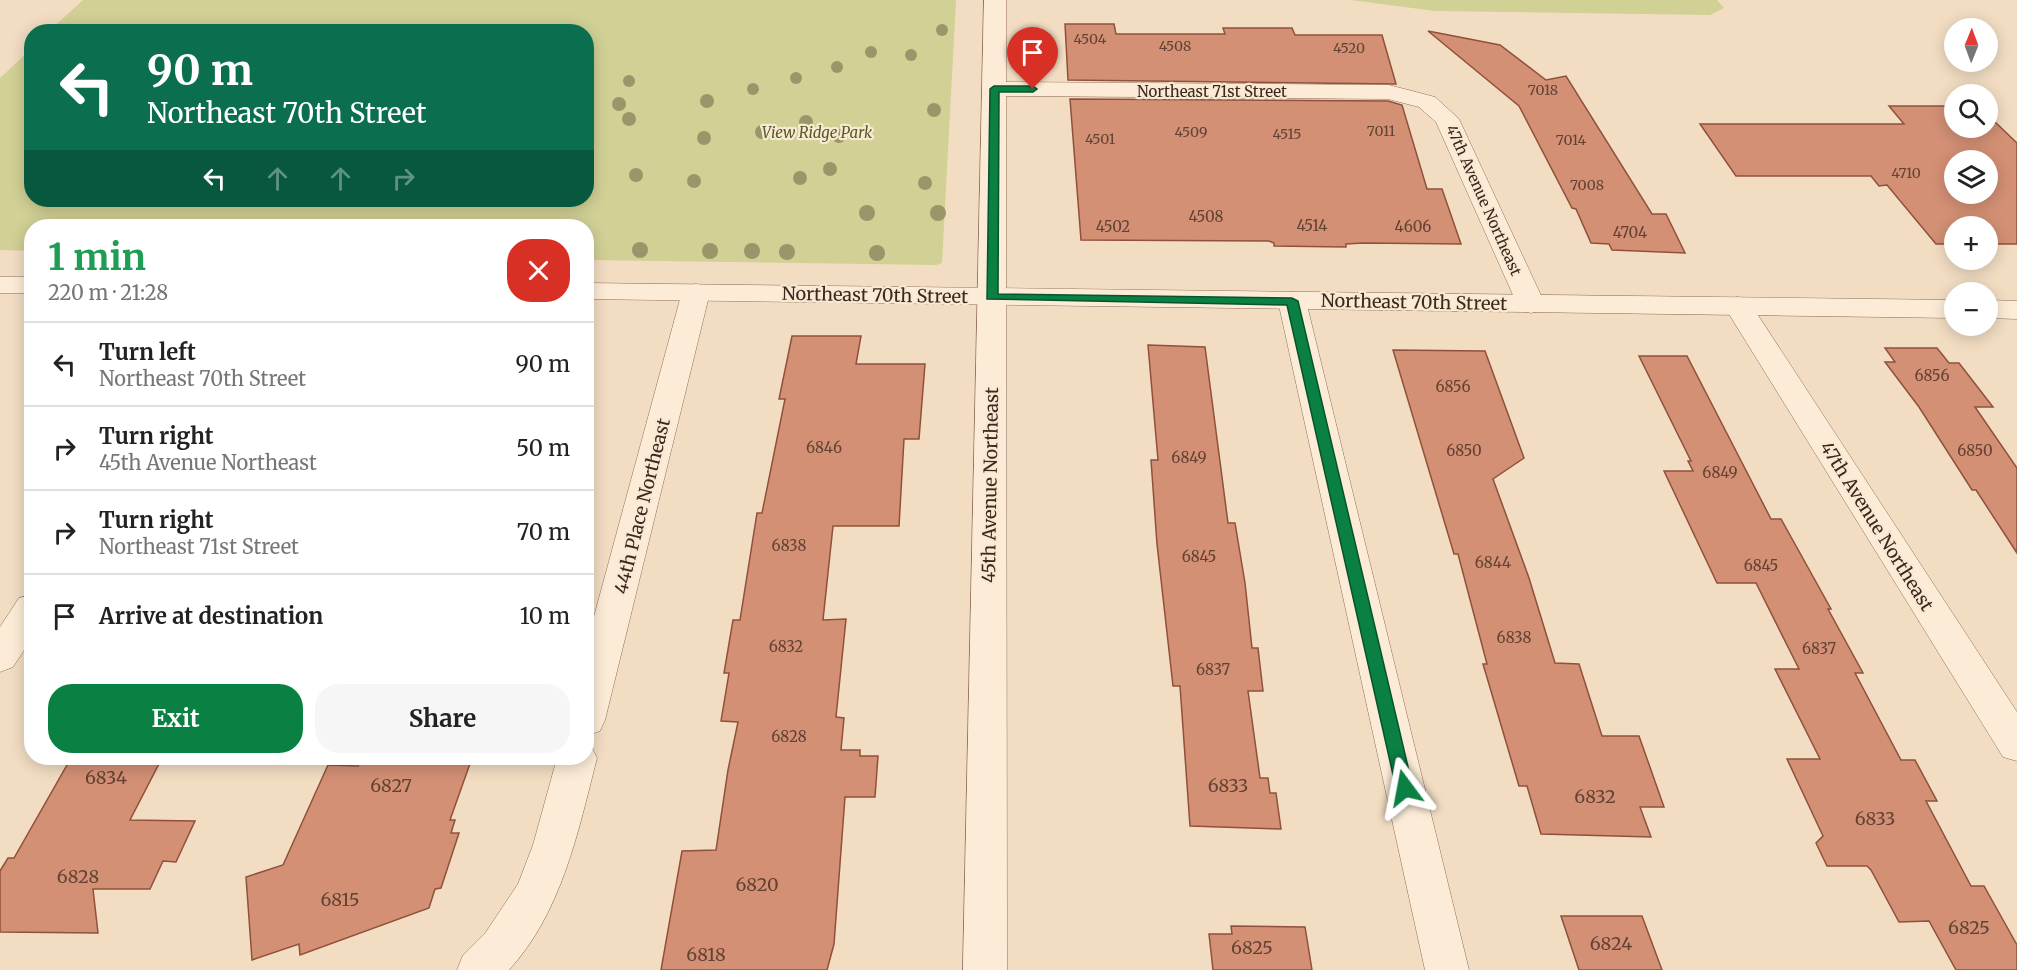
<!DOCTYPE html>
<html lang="en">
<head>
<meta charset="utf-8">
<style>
  :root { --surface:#fff; --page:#f6f6f6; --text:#222; --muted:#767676; --line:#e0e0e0; --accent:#0b8043 }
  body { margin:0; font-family:Merriweather,serif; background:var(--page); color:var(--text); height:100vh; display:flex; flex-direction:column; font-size:22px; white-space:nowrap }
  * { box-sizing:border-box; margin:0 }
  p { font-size:20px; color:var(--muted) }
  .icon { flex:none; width:33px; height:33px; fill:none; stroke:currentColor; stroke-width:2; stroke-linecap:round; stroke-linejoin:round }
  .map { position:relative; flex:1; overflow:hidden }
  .details { position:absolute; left:24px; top:219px; width:570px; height:546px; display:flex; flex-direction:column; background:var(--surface); border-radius:24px; box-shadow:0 3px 15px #0003 }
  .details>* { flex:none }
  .guide { position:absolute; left:24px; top:24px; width:570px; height:183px; border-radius:24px; box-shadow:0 3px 15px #0003; background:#0b6e4f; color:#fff; overflow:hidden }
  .needle { width:39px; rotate:1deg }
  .buttons { position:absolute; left:1944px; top:18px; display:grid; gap:12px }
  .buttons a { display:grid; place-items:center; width:54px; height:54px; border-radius:50%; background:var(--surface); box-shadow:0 3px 15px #0003; font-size:30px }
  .pin { position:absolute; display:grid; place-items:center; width:51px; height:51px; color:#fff; margin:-62px -26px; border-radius:50% 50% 50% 0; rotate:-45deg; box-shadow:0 0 6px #0007 }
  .pin .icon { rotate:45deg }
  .me { position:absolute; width:66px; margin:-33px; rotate:347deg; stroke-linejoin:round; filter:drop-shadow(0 0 4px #0008) }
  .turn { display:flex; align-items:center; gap:21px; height:126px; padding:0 24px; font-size:27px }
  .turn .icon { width:78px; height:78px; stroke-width:2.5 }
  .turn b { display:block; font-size:42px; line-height:51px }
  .lanes { display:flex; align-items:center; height:57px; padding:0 24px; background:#0003; justify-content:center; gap:30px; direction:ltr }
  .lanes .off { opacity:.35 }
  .round { display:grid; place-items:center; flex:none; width:63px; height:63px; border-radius:24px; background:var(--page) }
  .headline { display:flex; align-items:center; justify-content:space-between; height:102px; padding:0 24px }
  h1 { font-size:36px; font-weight:700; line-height:45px; color:#1e9e55 }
  .action { display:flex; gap:12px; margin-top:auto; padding:12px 24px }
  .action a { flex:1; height:69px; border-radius:24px; background:var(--accent); color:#fff; font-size:24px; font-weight:700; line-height:69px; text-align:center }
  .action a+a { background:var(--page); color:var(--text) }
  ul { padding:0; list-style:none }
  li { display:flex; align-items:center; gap:18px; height:84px; padding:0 24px; border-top:2px solid var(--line) }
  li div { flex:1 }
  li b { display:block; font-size:22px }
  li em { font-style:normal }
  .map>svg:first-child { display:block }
  .green { fill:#d1d095 }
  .building { fill:#d39075; stroke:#8f513b; stroke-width:1.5; fill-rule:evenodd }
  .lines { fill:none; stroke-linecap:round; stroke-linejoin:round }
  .minor-casing { stroke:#8e6d58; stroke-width:1 }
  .tertiary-casing { stroke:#8e6d58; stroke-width:1 }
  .minor { fill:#fcecd7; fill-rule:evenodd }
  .tertiary { fill:#fcecd7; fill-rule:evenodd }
  .tree { fill:#9b966a }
  .route { fill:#0b8043; stroke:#07532c; stroke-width:1.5 }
  .labels { text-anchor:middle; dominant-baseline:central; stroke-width:4.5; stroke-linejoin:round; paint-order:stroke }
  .far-number-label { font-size:14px; fill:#624233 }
  .far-street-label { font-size:15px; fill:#3c281d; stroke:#f9e9d3 }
  .far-park-label { font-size:15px; font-style:italic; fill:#545b22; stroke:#f9e9d3 }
  .number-label { font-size:15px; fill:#624233 }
  .street-label { font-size:18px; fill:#3c281d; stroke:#f9e9d3 }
  .near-number-label { font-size:18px; fill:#624233 }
</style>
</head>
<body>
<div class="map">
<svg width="2017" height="970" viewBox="0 0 2017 970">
  <rect width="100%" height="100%" fill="#f2ddc3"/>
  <g class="green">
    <path d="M83,0H956L942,263L936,265L587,260L586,226H32L31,251L0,250V78L31,49L32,200H586V32L49,31Z"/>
    <path d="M1351,0H1717L1724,8L1710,15L1435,11Z"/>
  </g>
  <g class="building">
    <path d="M1065,24H1114L1116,34H1225L1223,28H1292L1295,35H1382L1396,84L1068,80Z"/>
    <path d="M1428,31L1500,45L1546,80L1566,76L1652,214H1666L1685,253L1612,250L1609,244L1591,243L1576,209L1572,208L1519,106Z"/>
    <path d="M1070,99L1388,101L1402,105L1427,189H1442L1461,244L1363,243L1346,244V247L1274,246V243L1269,241L1081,240Z"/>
    <path d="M1889,106H1954V128H1988V121H1994L2017,143V244H1988V226H1954V244H1936L1887,185L1879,186L1871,176H1736L1700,124H1904ZM1954,160H1988V194H1954Z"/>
    <path d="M792,336H861L856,364H925L919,439H904L899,526H833L823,620L846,619L836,717L844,718L841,750H860V756H878L875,797H845L834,944L827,970H661L682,851L716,850L728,770L738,722L721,721L729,673H724L733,620H740L757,513H762L785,399H779Z"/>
    <path d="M1148,345L1205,347L1228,523H1235L1245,583L1252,648H1258L1263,691H1248L1260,778H1268L1270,793H1276L1281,829L1190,826L1180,686H1173L1157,544L1151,460H1158Z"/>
    <path d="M1885,348H1937L1949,363H1959L1993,407H1975L2017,468V553L1976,490H1972L1919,407L1885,362H1895Z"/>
    <path d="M1393,350L1485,351L1524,458L1493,479L1529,578L1555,663L1579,664L1602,736H1639L1664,807H1640L1651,837L1541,834L1527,786H1519L1483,664H1487L1458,554H1454Z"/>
    <path d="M1639,356H1687L1771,519H1781L1831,609H1828L1863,673H1855L1901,760H1915L1937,801H1926L1971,886H1984L2017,945V970H1956L1929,921L1899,922L1871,870L1867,866H1827L1816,843L1823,836L1787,759H1820L1775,669H1799L1756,583H1717L1664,471H1693L1688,461H1691Z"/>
    <path d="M71,758H162L130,820L195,821L176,862L163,861L150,889H93L98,933L0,932V871L8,858H14Z"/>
    <path d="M362,758H472L450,820H455L451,833H459L441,888L435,889L429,908L300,955L299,944L252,960L246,877L283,865L328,765L358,766Z"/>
    <path d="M1561,916H1642L1662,970H1579Z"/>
    <path d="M1231,926L1305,927L1312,970H1213L1209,934H1232Z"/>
  </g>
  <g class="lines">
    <defs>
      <g id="minor">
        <path d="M984,0H1006V82L1389,85L1435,97L1459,119L1545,304L1541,310L1531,313L1521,310L1517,304L1436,122L1419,107L1388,99L1006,96L1007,970H963Z"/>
        <path d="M696,284L706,286L710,292L605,720L600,731L586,736V646L682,292L686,286Z"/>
        <path d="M1292,292L1302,295L1306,301L1469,970H1425L1278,301L1282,295Z"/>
        <path d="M1738,297L1748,300L1752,306L2017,712V761L2003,757L1724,306L1728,300Z"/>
        <path d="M32,595V638L13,667L0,672V627L19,598Z"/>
        <path d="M586,745L591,746L597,758C578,832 562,912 509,970H457L463,955L486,932L518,884L533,845L557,758H586Z"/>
      </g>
      <g id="tertiary">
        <rect x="0" y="277" width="32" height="16"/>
        <path d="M586,283L1954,300V318L586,299Z"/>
        <path d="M1988,300L2017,301V319L1988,318Z"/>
      </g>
    </defs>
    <use href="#minor" class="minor-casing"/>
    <use href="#tertiary" class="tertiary-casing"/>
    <use href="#minor" class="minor"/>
    <use href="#tertiary" class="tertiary"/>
  </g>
  <g class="tree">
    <circle cx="942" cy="30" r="6"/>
    <circle cx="871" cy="52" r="6"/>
    <circle cx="911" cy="55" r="6"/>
    <circle cx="837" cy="67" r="6"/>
    <circle cx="796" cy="78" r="6"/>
    <circle cx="629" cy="81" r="6"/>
    <circle cx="753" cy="89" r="6"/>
    <circle cx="707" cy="101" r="7"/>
    <circle cx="619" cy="104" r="7"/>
    <circle cx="934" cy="110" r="7"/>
    <circle cx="629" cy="119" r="7"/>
    <circle cx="806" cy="122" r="7"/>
    <circle cx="762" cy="132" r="7"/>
    <circle cx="839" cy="136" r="7"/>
    <circle cx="704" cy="138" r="7"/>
    <circle cx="830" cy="169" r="7"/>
    <circle cx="636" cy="175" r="7"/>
    <circle cx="800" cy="178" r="7"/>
    <circle cx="694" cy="181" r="7"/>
    <circle cx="925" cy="183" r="7"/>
    <circle cx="867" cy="213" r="8"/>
    <circle cx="938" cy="213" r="8"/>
    <circle cx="640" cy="250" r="8"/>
    <circle cx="710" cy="251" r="8"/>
    <circle cx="752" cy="251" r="8"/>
    <circle cx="787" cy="252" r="8"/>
    <circle cx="877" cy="253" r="8"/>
  </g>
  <path class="route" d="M994,86H1033L1037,89L1033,92H999L998,294L1292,298L1298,301L1413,788L1411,793L1405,795L1399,793L1396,788L1287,305L987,299L990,89Z"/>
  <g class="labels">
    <g class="far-number-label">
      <text x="1090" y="39">4504</text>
      <text x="1175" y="46">4508</text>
      <text x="1349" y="48">4520</text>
      <text x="1543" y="90">7018</text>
      <text x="1381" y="131">7011</text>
      <text x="1191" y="132">4509</text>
      <text x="1287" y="134">4515</text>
      <text x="1100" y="139">4501</text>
      <text x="1571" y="140">7014</text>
      <text x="1906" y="173">4710</text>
      <text x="1587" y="185">7008</text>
    </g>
    <g class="far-street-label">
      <text x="1212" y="91">Northeast 71st Street</text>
      <text transform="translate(1484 200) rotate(66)">47th Avenue Northeast</text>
    </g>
    <g class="far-park-label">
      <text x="817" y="132">View Ridge Park</text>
    </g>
    <g class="number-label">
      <text x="1206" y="216">4508</text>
      <text x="1312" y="225">4514</text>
      <text x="1113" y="226">4502</text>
      <text x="1413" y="226">4606</text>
      <text x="1630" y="232">4704</text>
      <text x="1932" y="375">6856</text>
      <text x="1453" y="386">6856</text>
      <text x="824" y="447">6846</text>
      <text x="1464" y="450">6850</text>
      <text x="1975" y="450">6850</text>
      <text x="1189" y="457">6849</text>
      <text x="1720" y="472">6849</text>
      <text x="789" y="545">6838</text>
      <text x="1199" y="556">6845</text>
      <text x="1493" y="562">6844</text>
      <text x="1761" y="565">6845</text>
      <text x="1514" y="637">6838</text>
      <text x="786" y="646">6832</text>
      <text x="1819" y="648">6837</text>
      <text x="1213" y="669">6837</text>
      <text x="789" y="736">6828</text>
    </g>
    <g class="street-label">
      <text transform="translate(875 295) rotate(1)">Northeast 70th Street</text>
      <text transform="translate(1414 302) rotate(1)">Northeast 70th Street</text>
      <text transform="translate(990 485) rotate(-89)">45th Avenue Northeast</text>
      <text transform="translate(642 506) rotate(-76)">44th Place Northeast</text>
      <text transform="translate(1877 526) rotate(58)">47th Avenue Northeast</text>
    </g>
    <g class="near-number-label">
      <text x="106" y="777">6834</text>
      <text x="391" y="785">6827</text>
      <text x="1228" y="785">6833</text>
      <text x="1595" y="796">6832</text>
      <text x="1875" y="818">6833</text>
      <text x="78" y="876">6828</text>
      <text x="757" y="884">6820</text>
      <text x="340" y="899">6815</text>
      <text x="1969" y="927">6825</text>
      <text x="1611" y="943">6824</text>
      <text x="1252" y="947">6825</text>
      <text x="706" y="954">6818</text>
    </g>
  </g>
</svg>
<div class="buttons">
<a><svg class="needle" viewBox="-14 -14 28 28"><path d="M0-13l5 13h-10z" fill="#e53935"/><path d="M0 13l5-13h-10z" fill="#767676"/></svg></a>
<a><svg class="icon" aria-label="search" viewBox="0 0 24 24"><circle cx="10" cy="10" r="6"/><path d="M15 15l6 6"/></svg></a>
<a><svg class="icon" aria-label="layers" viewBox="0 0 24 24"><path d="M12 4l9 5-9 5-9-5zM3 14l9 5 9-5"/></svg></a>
<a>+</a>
<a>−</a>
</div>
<div class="pin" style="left:1033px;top:89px;background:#d93025"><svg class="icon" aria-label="arrive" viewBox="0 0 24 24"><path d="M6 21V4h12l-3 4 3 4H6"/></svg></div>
<svg class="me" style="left:1405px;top:788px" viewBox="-20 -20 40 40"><path d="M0-17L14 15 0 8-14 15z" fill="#0b8043" stroke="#fff" stroke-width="4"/></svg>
<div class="guide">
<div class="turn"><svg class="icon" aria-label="left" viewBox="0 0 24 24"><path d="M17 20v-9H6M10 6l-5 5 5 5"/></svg><div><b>90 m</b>Northeast 70th Street</div></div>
<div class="lanes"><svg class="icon" aria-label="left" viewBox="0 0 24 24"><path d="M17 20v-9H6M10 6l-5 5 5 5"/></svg><svg class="icon off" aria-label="ahead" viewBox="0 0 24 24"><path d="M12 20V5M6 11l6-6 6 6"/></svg><svg class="icon off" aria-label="ahead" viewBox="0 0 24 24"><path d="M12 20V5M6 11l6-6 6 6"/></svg><svg class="icon off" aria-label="right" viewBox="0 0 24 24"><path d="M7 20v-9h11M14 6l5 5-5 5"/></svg></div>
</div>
<section class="details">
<div class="headline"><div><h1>1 min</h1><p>220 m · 21:28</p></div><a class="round" style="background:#d93025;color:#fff"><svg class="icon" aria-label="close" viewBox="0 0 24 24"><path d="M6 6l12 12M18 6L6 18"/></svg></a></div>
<ul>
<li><svg class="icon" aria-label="left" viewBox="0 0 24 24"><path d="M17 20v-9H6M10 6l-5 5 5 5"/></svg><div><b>Turn left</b><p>Northeast 70th Street</p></div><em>90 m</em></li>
<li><svg class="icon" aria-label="right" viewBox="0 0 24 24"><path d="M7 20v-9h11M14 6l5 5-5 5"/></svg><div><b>Turn right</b><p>45th Avenue Northeast</p></div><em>50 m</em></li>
<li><svg class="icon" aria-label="right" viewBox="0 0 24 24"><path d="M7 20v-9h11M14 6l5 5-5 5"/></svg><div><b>Turn right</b><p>Northeast 71st Street</p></div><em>70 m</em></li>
<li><svg class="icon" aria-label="arrive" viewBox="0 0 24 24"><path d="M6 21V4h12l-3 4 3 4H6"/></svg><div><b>Arrive at destination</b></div><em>10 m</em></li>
</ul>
<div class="action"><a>Exit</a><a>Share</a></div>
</section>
</div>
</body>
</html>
